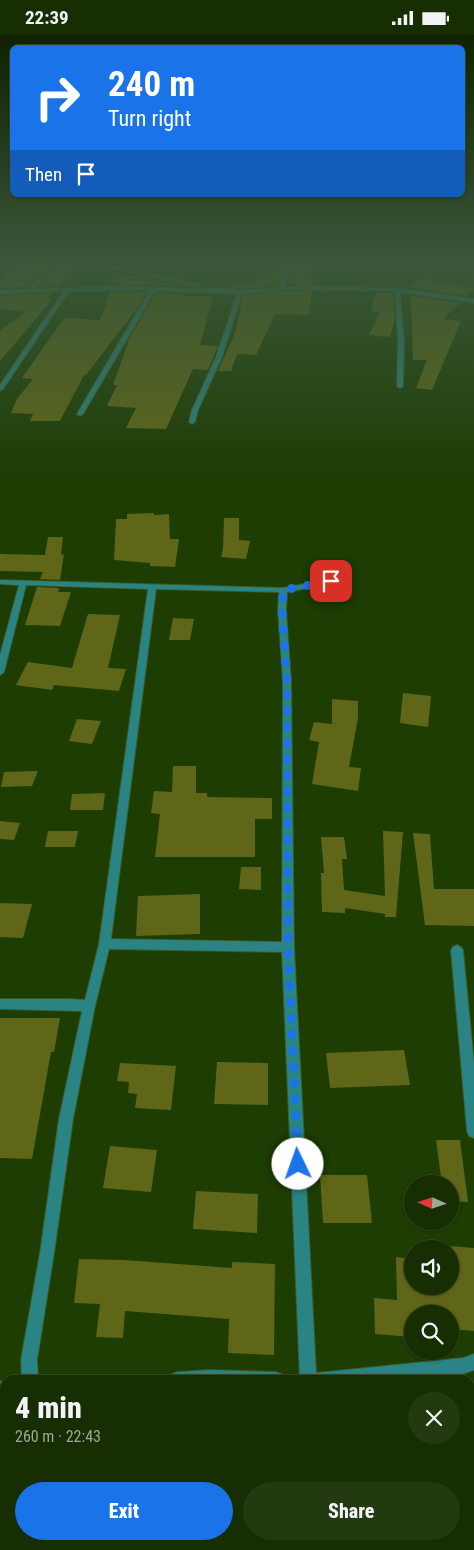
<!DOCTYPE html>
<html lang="en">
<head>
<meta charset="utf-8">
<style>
  :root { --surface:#162e02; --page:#233a11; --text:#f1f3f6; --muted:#9ea899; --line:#354a24; --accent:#1a73e8 }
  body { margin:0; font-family:"Roboto Condensed",sans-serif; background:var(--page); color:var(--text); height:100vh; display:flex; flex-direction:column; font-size:19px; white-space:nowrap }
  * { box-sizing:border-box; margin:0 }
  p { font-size:16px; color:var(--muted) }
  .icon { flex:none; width:28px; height:28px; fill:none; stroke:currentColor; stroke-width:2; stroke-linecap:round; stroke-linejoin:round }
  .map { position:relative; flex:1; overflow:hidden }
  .panel { position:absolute; left:0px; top:1340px; width:475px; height:175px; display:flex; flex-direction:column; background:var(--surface); border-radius:15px 15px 0 0; box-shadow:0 1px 4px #0004,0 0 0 1px var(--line) }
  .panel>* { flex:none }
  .top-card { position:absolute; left:10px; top:10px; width:455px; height:152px; border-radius:8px; box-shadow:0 1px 4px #0004,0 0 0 1px var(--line); background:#1a73e8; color:#fff; overflow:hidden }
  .needle { width:32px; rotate:273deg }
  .controls { position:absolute; left:404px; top:1140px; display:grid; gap:10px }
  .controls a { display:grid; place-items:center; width:55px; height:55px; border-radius:50%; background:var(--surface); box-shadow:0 1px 4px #0004,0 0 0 1px var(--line); font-size:25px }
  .pin { position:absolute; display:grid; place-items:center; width:42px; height:42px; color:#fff; margin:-21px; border-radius:10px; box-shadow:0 2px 8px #0006 }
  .me { position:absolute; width:55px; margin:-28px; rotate:357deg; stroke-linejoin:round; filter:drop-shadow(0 0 4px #0008) }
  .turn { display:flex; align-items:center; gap:18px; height:105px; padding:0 15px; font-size:22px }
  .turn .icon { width:65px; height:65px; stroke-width:2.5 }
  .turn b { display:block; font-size:35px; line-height:42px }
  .then { display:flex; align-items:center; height:48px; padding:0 15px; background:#0003; gap:10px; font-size:19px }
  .round { display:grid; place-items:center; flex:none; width:52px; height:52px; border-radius:26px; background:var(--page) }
  .headline { display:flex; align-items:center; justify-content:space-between; height:85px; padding:0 15px }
  h1 { font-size:30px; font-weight:800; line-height:38px }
  .primary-button { display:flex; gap:10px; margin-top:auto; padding:10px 15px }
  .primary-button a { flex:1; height:58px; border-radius:30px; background:var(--accent); color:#fff; font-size:20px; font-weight:800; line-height:58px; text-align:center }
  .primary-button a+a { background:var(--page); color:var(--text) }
  .status { display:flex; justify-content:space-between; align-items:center; height:35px; padding:0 25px; background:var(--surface); direction:ltr }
  .status svg { height:14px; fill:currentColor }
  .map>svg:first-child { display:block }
  .building { fill:#5f6617 }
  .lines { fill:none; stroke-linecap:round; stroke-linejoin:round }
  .street-casing { stroke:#3b5924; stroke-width:2 }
  .street { fill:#298483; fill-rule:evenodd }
  .route { stroke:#1a73e8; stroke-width:9; stroke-dasharray:0 16.2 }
</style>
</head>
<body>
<div class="status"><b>22:39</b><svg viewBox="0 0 49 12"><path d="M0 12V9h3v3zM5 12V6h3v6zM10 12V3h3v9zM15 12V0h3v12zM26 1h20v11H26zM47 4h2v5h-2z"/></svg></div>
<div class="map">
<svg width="474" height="1515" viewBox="0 0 474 1515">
  <rect width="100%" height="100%" fill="#1d3d03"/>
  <g class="building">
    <path d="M14,229H46L29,252L0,253V245Z"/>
    <path d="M54,229H78L58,251L39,252Z"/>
    <path d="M281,229H289L283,236L279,249L255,253H232L233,248L247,246L253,248Z"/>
    <path d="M297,229H327L302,242H314L313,250L288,249L293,234Z"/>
    <path d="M116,242H145L154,244L153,247L187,251L113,249Z"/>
    <path d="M419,243L474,254V255L467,261L411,253V249H414Z"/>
    <path d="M282,256H312L309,280L275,279L256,320L237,319L231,336H218L235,298L243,261Z"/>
    <path d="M110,257H147L138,272L86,340H84L60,386H30L33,379L11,378L17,364L33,344L22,343L64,283L100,285Z"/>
    <path d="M52,258L48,263L51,266L0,326V295L25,277L0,274V261Z"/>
    <path d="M156,258L183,259L182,261H213L200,310L218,311L208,335L193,334L166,394L126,393L136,373L107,371L117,350H113L130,302Z"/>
    <path d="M376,258H393L395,284L390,302L369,300L380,277L371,276Z"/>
    <path d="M411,261L460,268L443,284L461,286L432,355L416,353L427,325H413Z"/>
    <path d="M154,478V480L169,479L170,504H179L175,532L150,531V528L114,525L116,484H127V479Z"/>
    <path d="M224,483H239V505L250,506L246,524L221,522L223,513Z"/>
    <path d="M48,502H63L61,520L64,519L60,545L40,544L43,537L0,536V519L45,520Z"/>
    <path d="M37,552L59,553L58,557H71L60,591L25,590Z"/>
    <path d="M88,579L120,580L108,633L126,634L119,656L54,650L52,655L16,650L28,627L72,633Z"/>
    <path d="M173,583L194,584L190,605H169Z"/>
    <path d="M403,658L431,661L428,692L400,688Z"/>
    <path d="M332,664L358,666V683L349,732L361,733L358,756L312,749L319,707L309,705L314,687L332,689Z"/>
    <path d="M77,684L101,686L92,709L69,706Z"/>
    <path d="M173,731H196V758H207V762L272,763V784H255V822H155L160,779L151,778L154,756L172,757Z"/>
    <path d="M38,736L32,751L1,752L4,737Z"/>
    <path d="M105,758L103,775H70L72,759Z"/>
    <path d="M0,786L20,788L14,805L0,804Z"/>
    <path d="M48,796H78L75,812H45Z"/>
    <path d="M383,796L403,797L396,882H385V879L345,873V878L322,877L321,838H324L321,802H344L347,824H342L344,855L385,861Z"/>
    <path d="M413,798L430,799L434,854H474V891L425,890Z"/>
    <path d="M241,832H261V855L239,854Z"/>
    <path d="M200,859V899L136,901L138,861Z"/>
    <path d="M0,868L32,869L23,903L0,902Z"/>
    <path d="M0,983H60L54,1017H51L32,1124L0,1123Z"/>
    <path d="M404,1015L410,1050L330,1053L326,1018Z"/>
    <path d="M217,1027L268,1028V1070L214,1069Z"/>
    <path d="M120,1028L176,1031L171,1075L135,1073L137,1059L128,1058L129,1047L117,1046Z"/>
    <path d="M436,1105H460L468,1167L450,1166V1149H442Z"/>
    <path d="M110,1111L157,1115L151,1157L103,1153Z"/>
    <path d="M320,1140H367L372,1188H323Z"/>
    <path d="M196,1156L258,1159L257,1198L193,1194Z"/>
    <path d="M450,1211L474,1213V1296L450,1294V1279H412V1302L375,1299L374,1263L397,1265L396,1222L412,1224V1251H450Z"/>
    <path d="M79,1224L124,1225L232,1233V1227L275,1229L274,1320L228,1318L229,1284L125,1276L123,1303L96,1302L100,1269L74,1268Z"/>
  </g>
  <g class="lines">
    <defs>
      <g id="street">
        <path d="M48,229H52L35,254L118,251L212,254L214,252C236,257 258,256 280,251C283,242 284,229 295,229L291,233L285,251L397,253L474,264V268L400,257L404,307L403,351L400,353L397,351L398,307L395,256L282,254L265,257L242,259L222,322L198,375L195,387L192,389L189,387L192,375L216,322L237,259L155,256L83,379L80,381L77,379L150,255L69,256L3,354L0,356V350L64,256L0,259V255L30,254Z"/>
        <path d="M105,229H110L112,231L203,250L200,252L110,233Z"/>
        <path d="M347,541L351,543L350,545L287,557L286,575L291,647L294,912L316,1338L463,1323L474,1319V1335L463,1339L399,1345H300L282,917L109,914L95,971L73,1084L54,1218L37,1325L38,1345H22L21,1325L40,1218L59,1084L82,976L0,974V964H70L85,965L99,909L148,554L26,550L4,637L0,640V620L19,550L0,549V545L283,553ZM156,554L279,557L278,575L283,647L282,907L111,904Z"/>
        <path d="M457,910L461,912L463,915L474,1029V1103L469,1101L467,1096L451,915L453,912Z"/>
        <path d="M210,1335L275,1337L281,1339L283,1345H170L172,1339L178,1337Z"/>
        <rect x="0" y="1346" width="5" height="16"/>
        <path d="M5,1503V1510H17L16,1515H0L2,1504Z"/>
      </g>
    </defs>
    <use href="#street" class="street-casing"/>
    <use href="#street" class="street"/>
  </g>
  <linearGradient id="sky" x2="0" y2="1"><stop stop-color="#102202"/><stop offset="0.52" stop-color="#3a5739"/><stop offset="1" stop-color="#3a5739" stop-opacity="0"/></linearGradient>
  <rect width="474" height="441" fill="url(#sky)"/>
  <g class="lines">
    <path class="route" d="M298,1129L288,912L287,647L282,575L283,555L331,546"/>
  </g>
</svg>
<div class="controls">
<a><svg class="needle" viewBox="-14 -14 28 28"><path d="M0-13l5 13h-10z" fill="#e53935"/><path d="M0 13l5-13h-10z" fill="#9ea899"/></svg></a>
<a><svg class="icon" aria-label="sound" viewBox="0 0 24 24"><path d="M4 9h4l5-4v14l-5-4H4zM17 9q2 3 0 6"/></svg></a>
<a><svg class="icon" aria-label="search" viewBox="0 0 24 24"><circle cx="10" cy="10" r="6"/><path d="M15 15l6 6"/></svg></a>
</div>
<div class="pin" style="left:331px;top:546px;background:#d93025"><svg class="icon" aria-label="arrive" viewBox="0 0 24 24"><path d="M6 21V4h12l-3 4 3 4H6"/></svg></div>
<svg class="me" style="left:298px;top:1129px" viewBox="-20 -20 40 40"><circle r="19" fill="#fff"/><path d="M0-13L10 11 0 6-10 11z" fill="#1a73e8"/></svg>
<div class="top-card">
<div class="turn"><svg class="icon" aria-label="right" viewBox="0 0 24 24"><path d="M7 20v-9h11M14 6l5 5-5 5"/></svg><div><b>240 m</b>Turn right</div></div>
<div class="then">Then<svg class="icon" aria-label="arrive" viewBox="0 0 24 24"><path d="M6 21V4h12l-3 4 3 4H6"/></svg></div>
</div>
<section class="panel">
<div class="headline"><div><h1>4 min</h1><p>260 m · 22:43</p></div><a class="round"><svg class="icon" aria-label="close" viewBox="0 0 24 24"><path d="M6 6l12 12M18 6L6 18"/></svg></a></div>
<div class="primary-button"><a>Exit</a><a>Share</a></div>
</section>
</div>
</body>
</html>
